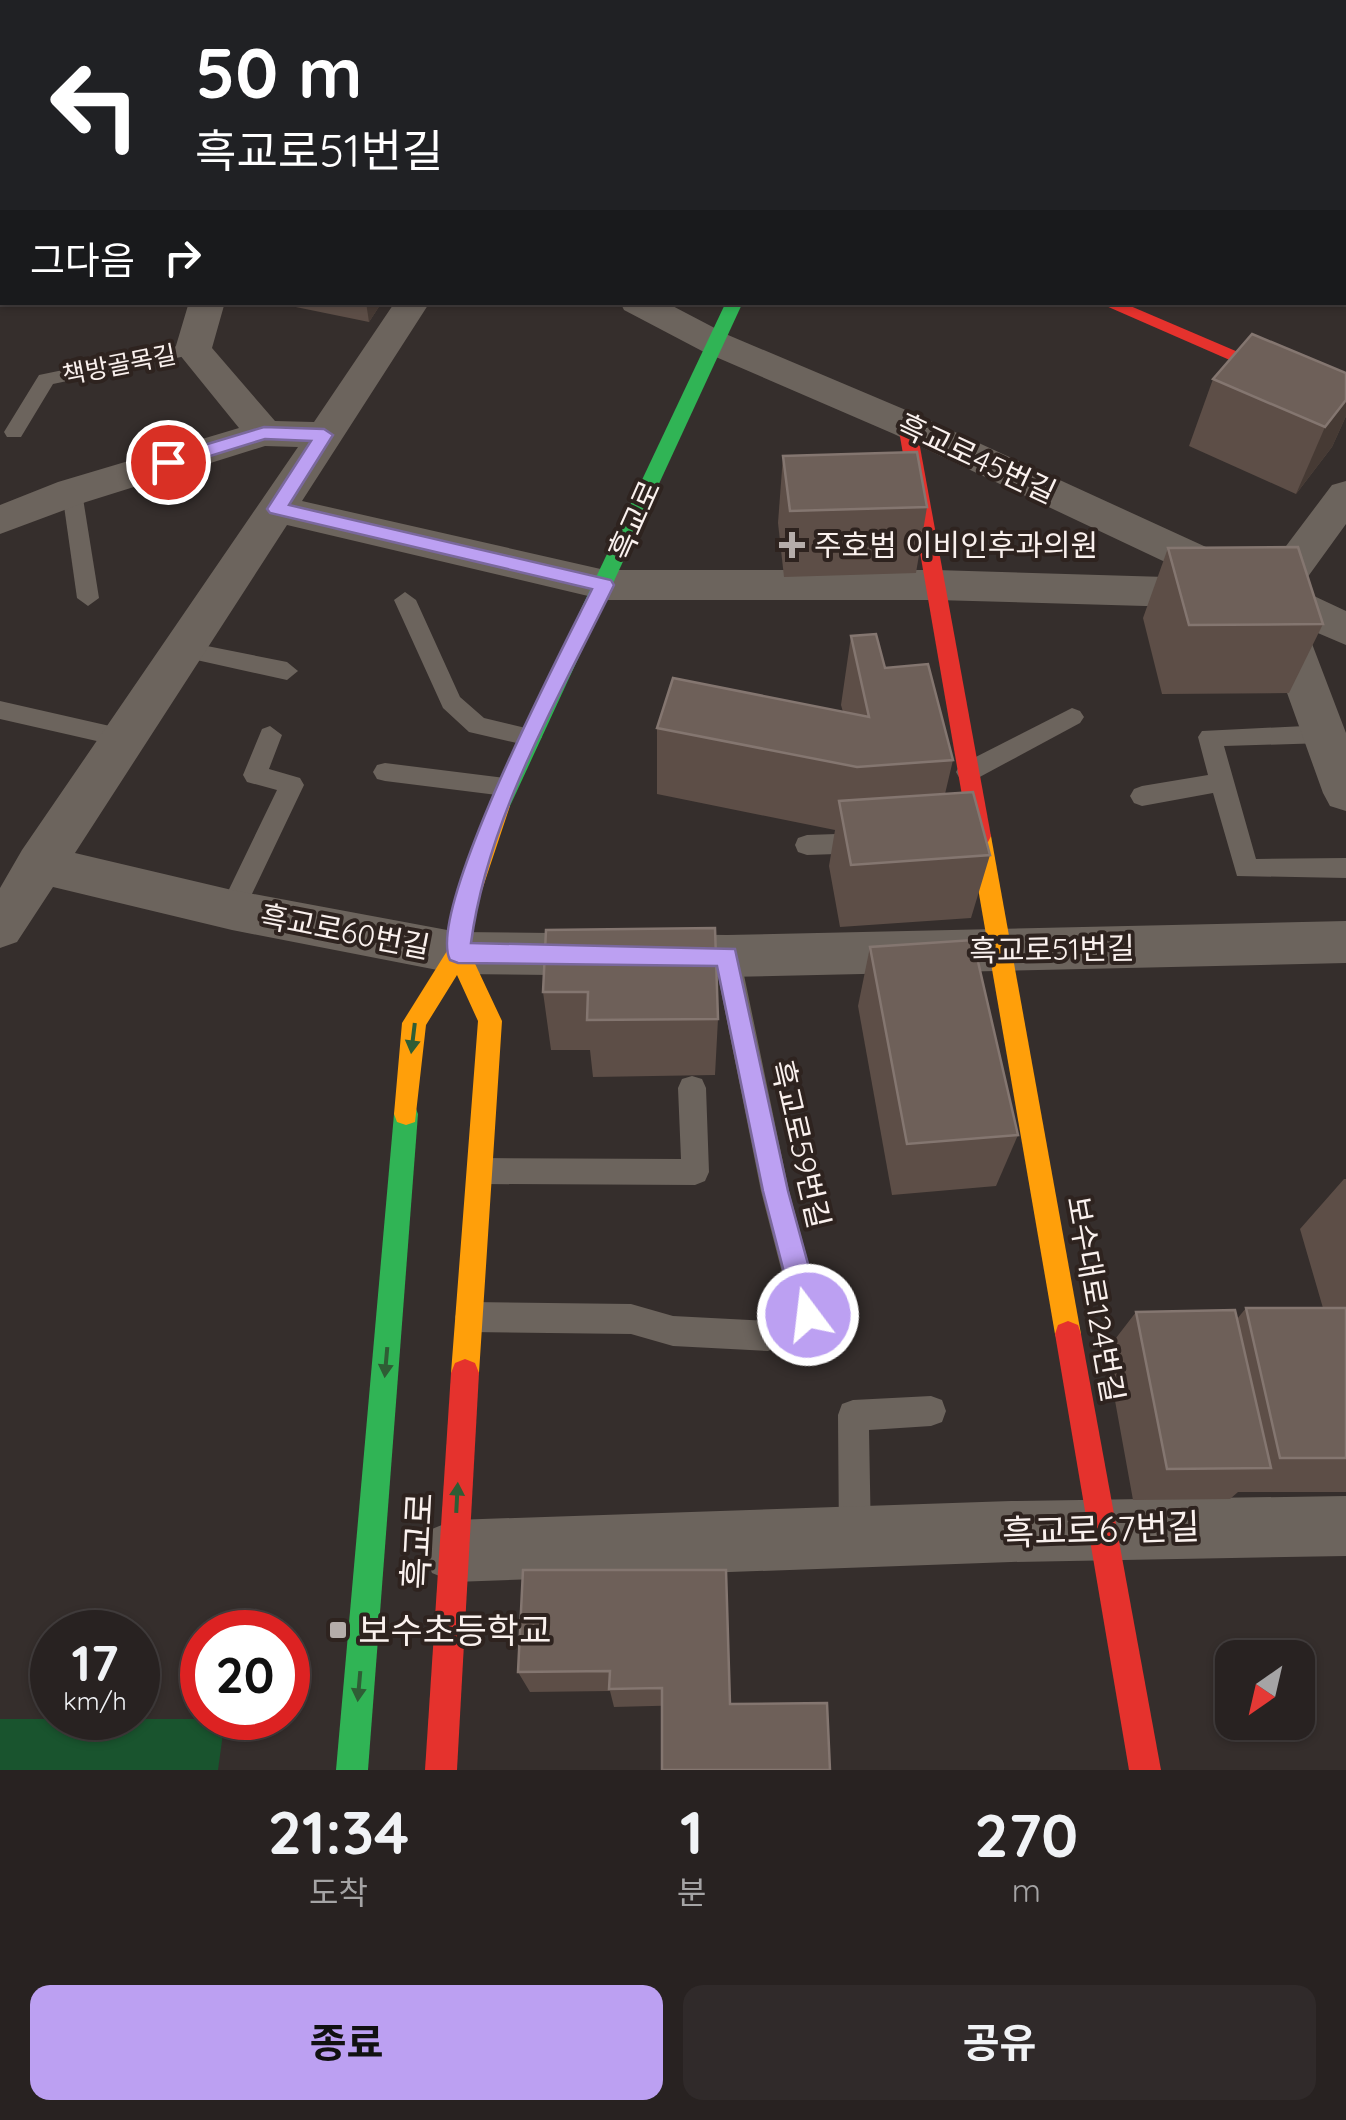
<!DOCTYPE html>
<html lang="ko">
<head>
<meta charset="utf-8">
<style>
  :root { --surface:#282221; --page:#302a2a; --text:#f1f3f6; --muted:#a5a4a5; --line:#443f3f; --accent:#bca0f2 }
  body { margin:0; font-family:Quicksand,"Noto Sans KR",sans-serif; background:var(--page); color:var(--text); height:100vh; display:flex; flex-direction:column; font-size:38px; white-space:nowrap }
  * { box-sizing:border-box; margin:0 }
  p { font-size:32px; color:var(--muted) }
  .icon { flex:none; width:55px; height:55px; fill:none; stroke:currentColor; stroke-width:2; stroke-linecap:round; stroke-linejoin:round }
  .map { position:relative; height:1770px; overflow:hidden }
  .drawer { display:flex; flex-direction:column; background:var(--surface); flex:1 }
  .drawer>* { flex:none }
  .banner { position:absolute; left:0px; top:0px; width:1348px; height:305px; box-shadow:0 2px 8px #0004,0 0 0 2px var(--line); background:#202124; color:#fff; overflow:hidden }
  .needle { width:65px; rotate:214deg }
  .buttons { position:absolute; left:1215px; top:1640px; display:grid; gap:20px }
  .buttons a { display:grid; place-items:center; width:100px; height:100px; border-radius:20px; background:var(--surface); box-shadow:0 2px 8px #0004,0 0 0 2px var(--line); font-size:50px }
  .speed { position:absolute; left:30px; top:1610px; display:flex; gap:20px; font-size:50px; font-weight:700; text-align:center }
  .speed>* { display:grid; place-content:center; width:130px; height:130px; border-radius:50%; background:var(--surface); box-shadow:0 2px 8px #0004,0 0 0 2px var(--line); line-height:1 }
  .speed small { font-size:25px; font-weight:400 }
  .speed .limit { border:15px solid #d22; background:#fff; color:#111 }
  .pin { position:absolute; display:grid; place-items:center; width:85px; height:85px; color:#fff; margin:-42px; border:5px solid #fff; border-radius:50%; box-shadow:0 2px 10px #0007 }
  .me { position:absolute; width:110px; margin:-55px; rotate:345deg; stroke-linejoin:round; filter:drop-shadow(0 0 8px #0008) }
  .turn { display:flex; align-items:center; gap:35px; height:210px; padding:0 30px; font-size:45px }
  .turn .icon { width:130px; height:130px; stroke-width:2.5 }
  .turn b { display:block; font-size:70px; line-height:85px }
  .then { display:flex; align-items:center; height:95px; padding:0 30px; background:#0003; gap:20px; font-size:38px }
  .eta { display:flex; justify-content:space-evenly; align-items:center; height:170px; text-align:center }
  .eta b { font-size:60px; font-weight:700; line-height:70px }
  .primary-button { display:flex; gap:20px; margin-top:auto; padding:20px 30px }
  .primary-button a { flex:1; height:115px; border-radius:20px; background:var(--accent); color:#111; font-size:40px; font-weight:700; line-height:115px; text-align:center }
  .primary-button a+a { background:var(--page); color:var(--text) }
  .map>svg:first-child { display:block }
  .green { fill:#19542e }
  .lines { fill:none; stroke-linecap:round; stroke-linejoin:round }
  .lane { fill:#6c645d; fill-rule:evenodd }
  .street { fill:#6c645d; fill-rule:evenodd }
  .fast { fill:#30b455; fill-rule:evenodd }
  .slow { fill:#ff9f0a; fill-rule:evenodd }
  .jam { fill:#e5322d; fill-rule:evenodd }
  .wall { fill:#5d4e47 }
  .shaded-wall { fill:#463a34 }
  .building { fill:#6e6059; stroke:#847670; stroke-width:2.5 }
  .oneway { fill:#2f5d35 }
  .route { fill:#bca0f2; stroke:#7a689d; stroke-width:2.5 }
  .poi-dot { fill:#b5adaa; stroke:#2e231f; stroke-width:4 }
  .labels { text-anchor:middle; dominant-baseline:central; stroke-width:8; stroke-linejoin:round; paint-order:stroke }
  .far-street-label { font-size:25px; fill:#faf1ee; stroke:#2e231f }
  .street-label { font-size:30px; fill:#faf1ee; stroke:#2e231f }
  .poi-label { font-size:30px; fill:#faf1ee; stroke:#2e231f; text-anchor:start }
  .near-street-label { font-size:35px; fill:#faf1ee; stroke:#2e231f }
  .near-poi-label { font-size:35px; fill:#faf1ee; stroke:#2e231f; text-anchor:start }
</style>
</head>
<body>
<div class="map">
<svg width="1346" height="1770" viewBox="0 0 1346 1770">
  <rect width="100%" height="100%" fill="#352e2c"/>
  <path class="green" d="M0,1719H225L218,1770H0Z"/>
  <g class="lines">
    <g class="lane">
      <path d="M193,343L200,345V353L53,384L21,437H7L4,432L39,375Z"/>
      <path d="M72,485L82,492L99,598L88,606L77,598L62,492Z"/>
      <path d="M405,592L416,600L460,697L484,718L538,731L542,737L538,743L530,746L469,732L443,708L394,600Z"/>
      <path d="M182,641L287,662L298,671L287,680L174,655L171,649Z"/>
      <path d="M0,701L123,729L135,738L123,747L0,719Z"/>
      <path d="M1072,708L1080,711L1084,717L1080,723L976,779H960L956,772L960,765Z"/>
      <path d="M1325,725L1337,734L1325,743L1224,746L1256,859L1346,858V878L1237,876L1213,793L1142,806L1134,803L1130,796L1134,789L1142,786L1208,775L1198,737L1202,731Z"/>
      <path d="M270,726L282,735L269,769L300,778L304,785L241,917L232,921L223,917L219,910L277,790L247,782L243,775L262,729Z"/>
      <path d="M385,763L505,778L513,780L517,787L513,794L505,796L385,781L377,779L373,772L377,765Z"/>
      <path d="M866,833L875,836L878,843L875,850L866,853L807,855L798,852L795,845L798,838L807,835Z"/>
      <path d="M727,945L736,948L740,956L789,1191L831,1346L827,1357L816,1361L805,1357L801,1346L761,1191L714,956L718,948Z"/>
      <path d="M692,1076L702,1079L706,1088L709,1172L705,1181L695,1185L482,1184L472,1180L468,1171L472,1162L482,1158L681,1159L678,1088L682,1079Z"/>
      <path d="M470,1302L631,1304L673,1316L768,1321L779,1326L783,1336L779,1346L768,1351L673,1346L631,1334L470,1332L459,1327L455,1317L459,1307Z"/>
      <path d="M931,1396L942,1400L946,1411L942,1422L931,1426L869,1430L871,1540L866,1551L855,1556L844,1551L839,1540L838,1415L842,1404L853,1400Z"/>
    </g>
    <g class="street">
      <path d="M721,0H756L758,2H723Z"/>
      <path d="M1037,0H1073L1075,2H1039Z"/>
      <rect x="1345" y="90" width="1" height="18"/>
      <rect x="1345" y="196" width="1" height="20"/>
      <path d="M189,302H225L212,348L275,421L314,422L395,302H430L302,501L605,570H936L1199,578L894,434L702,351L624,310L620,302H665L728,335L920,416L1265,574L1332,485L1346,481V524L1299,589L1346,611V645L1306,628L1346,733V811L1330,806L1323,793L1258,612L1261,607L1234,594L1229,604L1214,608L936,600H605L287,525L75,853L232,890L458,932L727,935L1346,921V963L727,977L458,974L232,930L53,887L17,942L0,948V888L22,850L298,447L265,446L86,502L0,534V505L58,482L239,428L175,349Z"/>
      <path d="M1346,1496V1556L1011,1562L454,1582L432,1573L423,1551L432,1529L454,1520L1011,1501Z"/>
    </g>
    <g class="fast">
      <path d="M371,0H390L391,2H373Z"/>
      <path d="M726,302H743L510,806L499,815L491,812L488,806Z"/>
      <path d="M406,1103L415,1106L418,1114L368,1770H336L394,1114L397,1106Z"/>
    </g>
    <g class="slow">
      <path d="M499,797L510,806L474,914L470,953L502,1021L479,1373L475,1383L465,1387L455,1383L451,1373L478,1021L457,975L426,1025L415,1122L406,1125L397,1122L394,1114L402,1023L447,951L452,914L488,806Z"/>
      <path d="M980,827L988,830L991,836L1081,1334L1078,1343L1068,1347L1058,1343L1055,1334L969,836L972,830Z"/>
    </g>
    <g class="jam">
      <path d="M1097,302H1121L1346,398V411Z"/>
      <path d="M907,419L916,425L991,836L988,842H972L969,836L898,425Z"/>
      <path d="M1068,1321L1078,1325L1081,1334L1161,1770H1129L1055,1334L1058,1325Z"/>
      <path d="M465,1359L475,1363L479,1373L457,1770H425L451,1373L455,1363Z"/>
    </g>
  </g>
  <g class="wall">
    <path d="M495,0H528L524,2H501Z"/>
    <path d="M0,23L2,25V138L0,137Z"/>
    <path d="M286,302H382L369,322L286,305Z"/>
    <path d="M1346,373V416L1332,447L1296,494L1189,446L1213,379Z"/>
    <path d="M783,456L927,507L916,573L784,577L778,523Z"/>
    <path d="M1168,548L1323,624L1289,693L1162,694L1143,618Z"/>
    <path d="M851,636L885,668L953,760L945,794L990,855L971,918L840,927L829,866L835,830L657,794V728L843,712L841,705Z"/>
    <path d="M546,930L718,1019L715,1075L593,1077L590,1050H551L543,992Z"/>
    <path d="M870,947L1018,1135L996,1186L892,1195L858,1006Z"/>
    <path d="M1344,1179H1346V1492H1238L1230,1499L1133,1500L1106,1351L1136,1312L1237,1319L1246,1308H1323L1300,1229Z"/>
    <path d="M523,1570L730,1704L614,1707L610,1691L530,1692L518,1672Z"/>
  </g>
  <g class="shaded-wall">
    <path d="M2,70V111L0,104V71Z"/>
    <path d="M366,302H382L369,322Z"/>
    <path d="M1346,400V416L1332,447L1296,494L1325,427Z"/>
  </g>
  <g class="building">
    <path d="M0,23L2,25V70L0,71Z"/>
    <path d="M1252,334L1346,373V400L1325,427L1213,379Z"/>
    <path d="M917,452L927,507L790,511L783,456Z"/>
    <path d="M1298,547L1323,624L1189,625L1168,548Z"/>
    <path d="M876,634L885,668L928,664L953,760L857,767L657,728L673,678L869,717L851,636Z"/>
    <path d="M973,792L990,855L851,865L839,801Z"/>
    <path d="M715,928L718,1019L587,1020L588,992H543L546,930Z"/>
    <path d="M973,940L1018,1135L907,1144L870,947Z"/>
    <path d="M1246,1308H1346V1458H1280Z"/>
    <path d="M1235,1310L1271,1468L1167,1469L1136,1312Z"/>
    <path d="M523,1570H726L730,1704L827,1703L830,1770H662V1688L609,1689L610,1671L518,1672Z"/>
  </g>
  <defs><path id="oneway-solid" d="M-6-.8H1V-3.2L6.5 0L1 3.2V.8H-6Z" transform="scale(2.5)"/></defs>
  <g class="oneway">
    <use href="#oneway-solid" transform="translate(413 1038) rotate(97)"/>
    <use href="#oneway-solid" transform="translate(386 1362) rotate(95)"/>
    <use href="#oneway-solid" transform="translate(457 1498) rotate(-87)"/>
    <use href="#oneway-solid" transform="translate(359 1686) rotate(95)"/>
  </g>
  <path class="route" d="M264,427L324,429L333,435L289,505L611,580L614,585C559,698 488,816 471,943L735,949L788,1191L822,1315L818,1324L808,1328L799,1324L795,1315L763,1191L717,966L458,963L450,960C425,910 564,646 592,589L270,513L267,509L311,441L265,439L168,469L159,462L161,458Z"/>
  <g class="poi-dot">
    <path d="M787 530h10v10h10v10h-10v10h-10v-10h-10v-10h10z"/>
    <rect x="328" y="1620" width="20" height="20" rx="5"/>
  </g>
  <g class="labels">
    <g class="far-street-label">
      <text transform="translate(119 364) rotate(-11)">책방골목길</text>
    </g>
    <g class="street-label">
      <text transform="translate(977 458) rotate(25)">흑교로45번길</text>
      <text transform="translate(634 520) rotate(-66)">흑교로</text>
      <text transform="translate(345 931) rotate(11)">흑교로60번길</text>
      <text transform="translate(1052 949) rotate(-1)">흑교로51번길</text>
      <text transform="translate(801 1144) rotate(77)">흑교로59번길</text>
      <text transform="translate(1096 1299) rotate(80)">보수대로124번길</text>
    </g>
    <g class="poi-label">
      <text x="814" y="545">주호범 이비인후과의원</text>
    </g>
    <g class="near-street-label">
      <text transform="translate(1101 1529) rotate(-2)">흑교로67번길</text>
      <text transform="translate(417 1541) rotate(-87)">흑교로</text>
    </g>
    <g class="near-poi-label">
      <text x="358" y="1630">보수초등학교</text>
    </g>
  </g>
</svg>
<div class="buttons">
<a><svg class="needle" viewBox="-14 -14 28 28"><path d="M0-13l5 13h-10z" fill="#e53935"/><path d="M0 13l5-13h-10z" fill="#a5a4a5"/></svg></a>
</div>
<div class="speed"><div>17<small>km/h</small></div><div class="limit">20</div></div>
<div class="pin" style="left:168px;top:462px;background:#d93025"><svg class="icon" aria-label="arrive" viewBox="0 0 24 24"><path d="M6 21V4h12l-3 4 3 4H6"/></svg></div>
<svg class="me" style="left:808px;top:1315px" viewBox="-20 -20 40 40"><circle r="17" fill="#bca0f2" stroke="#fff" stroke-width="3"/><path d="M0-11L8 9 0 5-8 9z" fill="#fff"/></svg>
<div class="banner">
<div class="turn"><svg class="icon" aria-label="left" viewBox="0 0 24 24"><path d="M17 20v-9H6M10 6l-5 5 5 5"/></svg><div><b>50 m</b>흑교로51번길</div></div>
<div class="then">그다음<svg class="icon" aria-label="right" viewBox="0 0 24 24"><path d="M7 20v-9h11M14 6l5 5-5 5"/></svg></div>
</div>
</div>
<section class="drawer">
<div class="eta">
<div><b>21:34</b><p>도착</p></div>
<div><b>1</b><p>분</p></div>
<div><b>270</b><p>m</p></div>
</div>
<div class="primary-button"><a>종료</a><a>공유</a></div>
</section>
</body>
</html>
